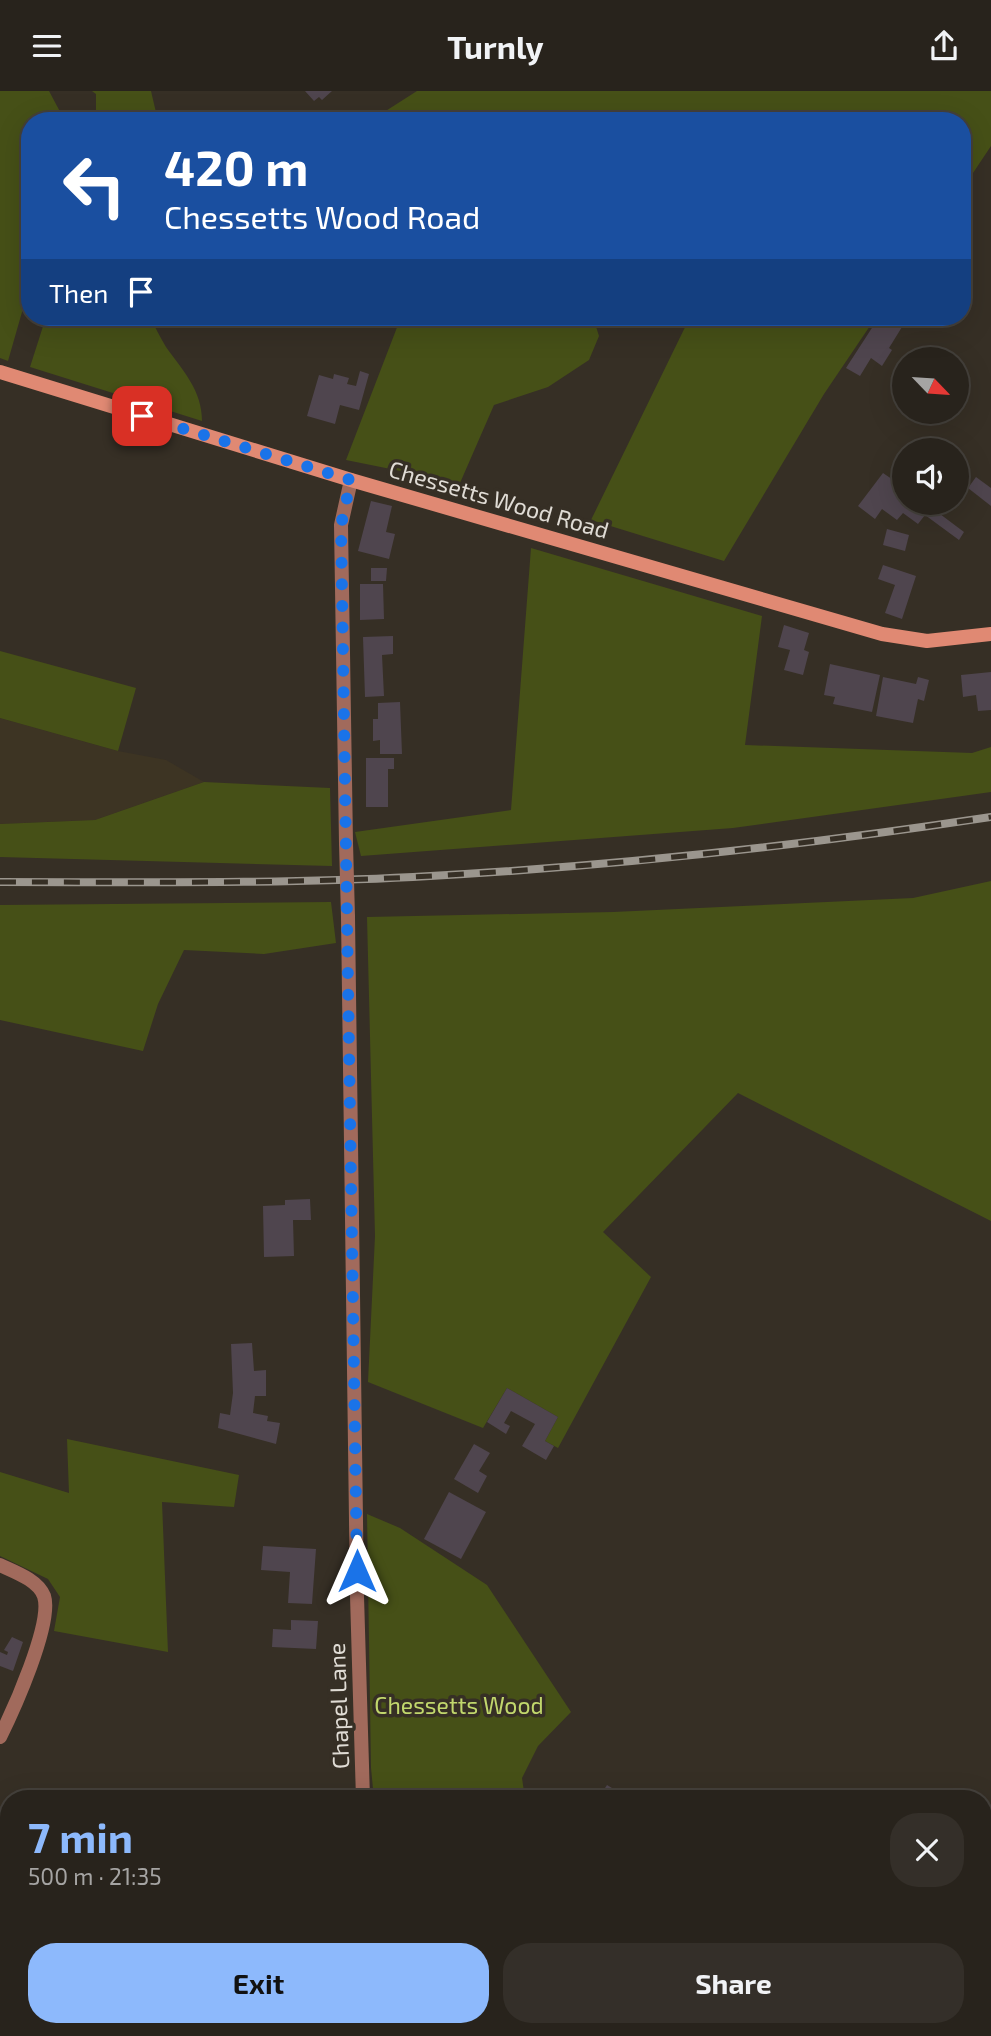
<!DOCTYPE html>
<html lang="en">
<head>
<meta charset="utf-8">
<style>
  :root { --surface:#28231c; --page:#342f29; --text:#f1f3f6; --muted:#a5a4a3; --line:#44403b; --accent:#8db9fc }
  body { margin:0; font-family:"Exo 2",sans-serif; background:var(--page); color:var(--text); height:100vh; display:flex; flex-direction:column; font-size:26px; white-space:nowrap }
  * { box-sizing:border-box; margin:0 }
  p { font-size:23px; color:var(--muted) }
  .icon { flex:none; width:38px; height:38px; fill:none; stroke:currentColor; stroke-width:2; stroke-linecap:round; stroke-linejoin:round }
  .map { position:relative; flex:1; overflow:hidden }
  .panel { position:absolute; left:0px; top:1699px; width:992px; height:247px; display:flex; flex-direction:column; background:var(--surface); border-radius:28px 28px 0 0; box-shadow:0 7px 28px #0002,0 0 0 2px var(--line) }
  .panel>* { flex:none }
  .banner { position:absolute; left:21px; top:21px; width:950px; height:214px; border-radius:28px; box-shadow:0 7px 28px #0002,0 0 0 2px var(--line); background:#1a4fa0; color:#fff; overflow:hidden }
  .needle { width:46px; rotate:115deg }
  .controls { position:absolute; left:892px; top:256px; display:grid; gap:14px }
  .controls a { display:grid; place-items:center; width:77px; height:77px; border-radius:50%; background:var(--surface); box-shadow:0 7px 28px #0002,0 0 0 2px var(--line); font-size:35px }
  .pin { position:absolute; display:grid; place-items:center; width:60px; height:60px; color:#fff; margin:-30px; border-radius:14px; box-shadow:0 4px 10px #0006 }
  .me { position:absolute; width:77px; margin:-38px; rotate:0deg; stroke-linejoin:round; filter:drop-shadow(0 0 5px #0008) }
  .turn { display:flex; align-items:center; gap:24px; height:147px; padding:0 28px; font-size:32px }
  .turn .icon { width:91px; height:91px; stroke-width:2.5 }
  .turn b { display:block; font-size:49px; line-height:60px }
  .then { display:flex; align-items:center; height:66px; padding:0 28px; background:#0003; gap:14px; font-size:26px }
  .round { display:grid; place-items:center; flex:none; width:74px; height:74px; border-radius:28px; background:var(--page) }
  .head { display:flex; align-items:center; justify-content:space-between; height:119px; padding:0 28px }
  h1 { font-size:42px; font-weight:700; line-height:52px; color:var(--accent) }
  .action { display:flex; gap:14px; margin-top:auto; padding:14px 28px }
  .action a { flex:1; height:80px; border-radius:28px; background:var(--accent); color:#111; font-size:28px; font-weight:700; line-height:80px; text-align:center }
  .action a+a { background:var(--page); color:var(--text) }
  header { display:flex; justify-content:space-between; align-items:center; height:91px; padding:0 28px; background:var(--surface); font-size:32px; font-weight:700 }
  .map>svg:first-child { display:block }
  .built { fill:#3d3423 }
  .green { fill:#465017 }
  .building { fill:#4f454e }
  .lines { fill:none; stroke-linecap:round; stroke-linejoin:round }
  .street { stroke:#a16a5c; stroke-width:14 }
  .secondary { stroke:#e08973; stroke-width:14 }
  .rail-casing { stroke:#9b968e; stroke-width:8 }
  .rail { stroke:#362f25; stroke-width:5; stroke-dasharray:16; stroke-linecap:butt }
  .street-bridge { stroke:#a16a5c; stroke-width:14 }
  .route { stroke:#1a73e8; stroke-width:12; stroke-dasharray:0 21.6 }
  .labels { text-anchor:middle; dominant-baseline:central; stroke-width:7; stroke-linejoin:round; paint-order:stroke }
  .street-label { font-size:23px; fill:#e0dcd5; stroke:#362f25 }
  .park-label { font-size:23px; fill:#c1d76c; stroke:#362f25 }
</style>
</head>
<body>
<header><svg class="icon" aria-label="menu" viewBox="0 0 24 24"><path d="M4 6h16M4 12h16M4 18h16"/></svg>Turnly<svg class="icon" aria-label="share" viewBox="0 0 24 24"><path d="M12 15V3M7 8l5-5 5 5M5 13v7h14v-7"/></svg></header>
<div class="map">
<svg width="991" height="1945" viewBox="0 0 991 1945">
  <rect width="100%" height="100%" fill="#362f25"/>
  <path class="built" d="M0,627L118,660L166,669L204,691L95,729L0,733Z"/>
  <g class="green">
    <path d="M0,0H49L65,30H30V193L8,270L0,267Z"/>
    <path d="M92,0H151L158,30H96V3Z"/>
    <path d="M417,0H991V55L963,97L962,30H370Z"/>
    <path d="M46,226H150C155,236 160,246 166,256C183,280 202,299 202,330L30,276Z"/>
    <path d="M401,226H593L599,245L589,269L548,296L494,314L460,392L346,369Z"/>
    <path d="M690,226H876L824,303L724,470L591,429Z"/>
    <path d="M531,457L762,525L745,654L972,662L991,656V701L733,737L361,765L355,741L511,719Z"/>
    <path d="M0,560L136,597L118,660L0,627Z"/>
    <path d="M204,691L330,697L332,775L0,766V733L95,729Z"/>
    <path d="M991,790V1130L738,1002L603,1141L651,1186L558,1357L545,1350L558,1326L507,1297L483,1337L368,1291L375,1145L367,826L613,821L913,807Z"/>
    <path d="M331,811L336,852L264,863L184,859L158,913L143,960L0,929V814Z"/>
    <path d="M67,1348L239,1384L234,1416L162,1411L168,1561L54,1540L60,1506L48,1488L0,1465V1381L69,1402Z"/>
    <path d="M367,1423L400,1437L487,1494L571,1621L538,1655L522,1687L525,1708H374L371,1677Z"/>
  </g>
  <g class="building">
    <path d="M305,0H332L322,9L319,6L314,10Z"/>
    <path d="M879,226H886L902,236L889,257L892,259L882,275L871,267L860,285L846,277Z"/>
    <path d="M360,280L369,283L359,319L340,314L335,333L307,325L319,284L333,288L334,283L349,287L347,293L356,295Z"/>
    <path d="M883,382L905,397V411H924L964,441L959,449L925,424L918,433L903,422L897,429L882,418L875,428L858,415Z"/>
    <path d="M976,386L991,397V415L968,397Z"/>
    <path d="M371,410L392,415L386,441L395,443L389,468L358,460Z"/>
    <path d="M887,438L909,444L905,460L883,454Z"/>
    <path d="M883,474L916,485L902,528L885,522L895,494L878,488Z"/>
    <path d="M371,477H387L386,490H371Z"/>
    <path d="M360,493H383L384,528L360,529Z"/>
    <path d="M784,534L809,542L804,559L809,561L803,584L784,579L790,559L778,556Z"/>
    <path d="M393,545V563L382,564L384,605L365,606L363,546Z"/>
    <path d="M830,573L880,584L872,621L833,613L835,606L824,604Z"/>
    <path d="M991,581V619L978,620L976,604L963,606L961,584Z"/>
    <path d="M883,586L916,593L918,586L929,589L924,610L918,608L913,632L876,625Z"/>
    <path d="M400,611L402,663H380V649L373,650V628H378V612Z"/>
    <path d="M366,667H394V678H388V716H366Z"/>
    <path d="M310,1108L311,1129H293L294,1165L264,1166L263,1115L285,1114V1109Z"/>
    <path d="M252,1252L254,1280L266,1279V1305H255L253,1322L268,1325L267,1330L280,1332L276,1353L218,1337L220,1322L230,1324L233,1302L231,1253Z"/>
    <path d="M507,1297L558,1326L545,1350L554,1355L546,1369L522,1355L535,1333L511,1320L504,1332L510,1335L506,1343L487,1331Z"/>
    <path d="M474,1353L490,1362L479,1380L487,1385L478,1402L454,1388Z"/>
    <path d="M449,1401L486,1421L461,1468L424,1448Z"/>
    <path d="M263,1455L316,1458L312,1513L288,1512L290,1481L261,1479Z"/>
    <path d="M291,1529L318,1530L316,1558L272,1556L273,1538L291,1539Z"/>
    <path d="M12,1546L23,1551L13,1580L0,1575V1561L7,1564L8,1561L4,1559Z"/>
    <path d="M607,1694L630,1708H598Z"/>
    <path d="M492,1937H529L531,1939L525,1945H509L506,1942L496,1945Z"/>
    <path d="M587,1937H603L609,1945H578Z"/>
  </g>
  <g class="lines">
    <g class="street">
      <path d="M346,752L341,434L351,389"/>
      <path d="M348,826L357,1505L363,1708"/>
      <path d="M0,1474C15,1481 38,1489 44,1505C53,1532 13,1620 0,1646"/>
      <path d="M0,1827L9,1829"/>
      <path d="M377,1937V1945"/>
    </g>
    <path class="secondary" d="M0,281L351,389L882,543L927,550L991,543"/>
    <defs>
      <path id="rail" d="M0,791C137,791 275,793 413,786C606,776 799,755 991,726"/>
    </defs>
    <use href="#rail" class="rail-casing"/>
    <use href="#rail" class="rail"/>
    <path class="street-bridge" d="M346,752L348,826"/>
  </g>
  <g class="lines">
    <path class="route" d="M142,325L351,389L341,434L357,1480"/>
  </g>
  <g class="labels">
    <g class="street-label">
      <text transform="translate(499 408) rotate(16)">Chessetts Wood Road</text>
      <text transform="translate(338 1615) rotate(-92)">Chapel Lane</text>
    </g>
    <g class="park-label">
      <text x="459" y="1614">Chessetts Wood</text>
    </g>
  </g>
</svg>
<div class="controls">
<a><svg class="needle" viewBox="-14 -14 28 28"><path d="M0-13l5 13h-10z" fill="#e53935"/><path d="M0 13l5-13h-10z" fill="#a5a4a3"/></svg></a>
<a><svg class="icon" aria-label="sound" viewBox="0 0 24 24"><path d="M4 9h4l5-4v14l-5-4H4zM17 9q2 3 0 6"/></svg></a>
</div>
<div class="pin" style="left:142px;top:325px;background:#d93025"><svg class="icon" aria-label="arrive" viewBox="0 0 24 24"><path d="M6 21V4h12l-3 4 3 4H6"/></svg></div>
<svg class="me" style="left:357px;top:1480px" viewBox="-20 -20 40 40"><path d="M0-17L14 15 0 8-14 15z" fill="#1a73e8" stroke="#fff" stroke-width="4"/></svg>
<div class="banner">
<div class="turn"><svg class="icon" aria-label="left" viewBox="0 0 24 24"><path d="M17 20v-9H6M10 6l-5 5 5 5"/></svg><div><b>420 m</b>Chessetts Wood Road</div></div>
<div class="then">Then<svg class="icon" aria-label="arrive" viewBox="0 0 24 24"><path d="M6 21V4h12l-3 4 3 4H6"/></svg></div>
</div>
<section class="panel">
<div class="head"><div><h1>7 min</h1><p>500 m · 21:35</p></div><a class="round"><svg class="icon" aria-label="close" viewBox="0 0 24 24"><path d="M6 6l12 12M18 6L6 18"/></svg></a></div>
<div class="action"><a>Exit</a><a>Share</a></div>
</section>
</div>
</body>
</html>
